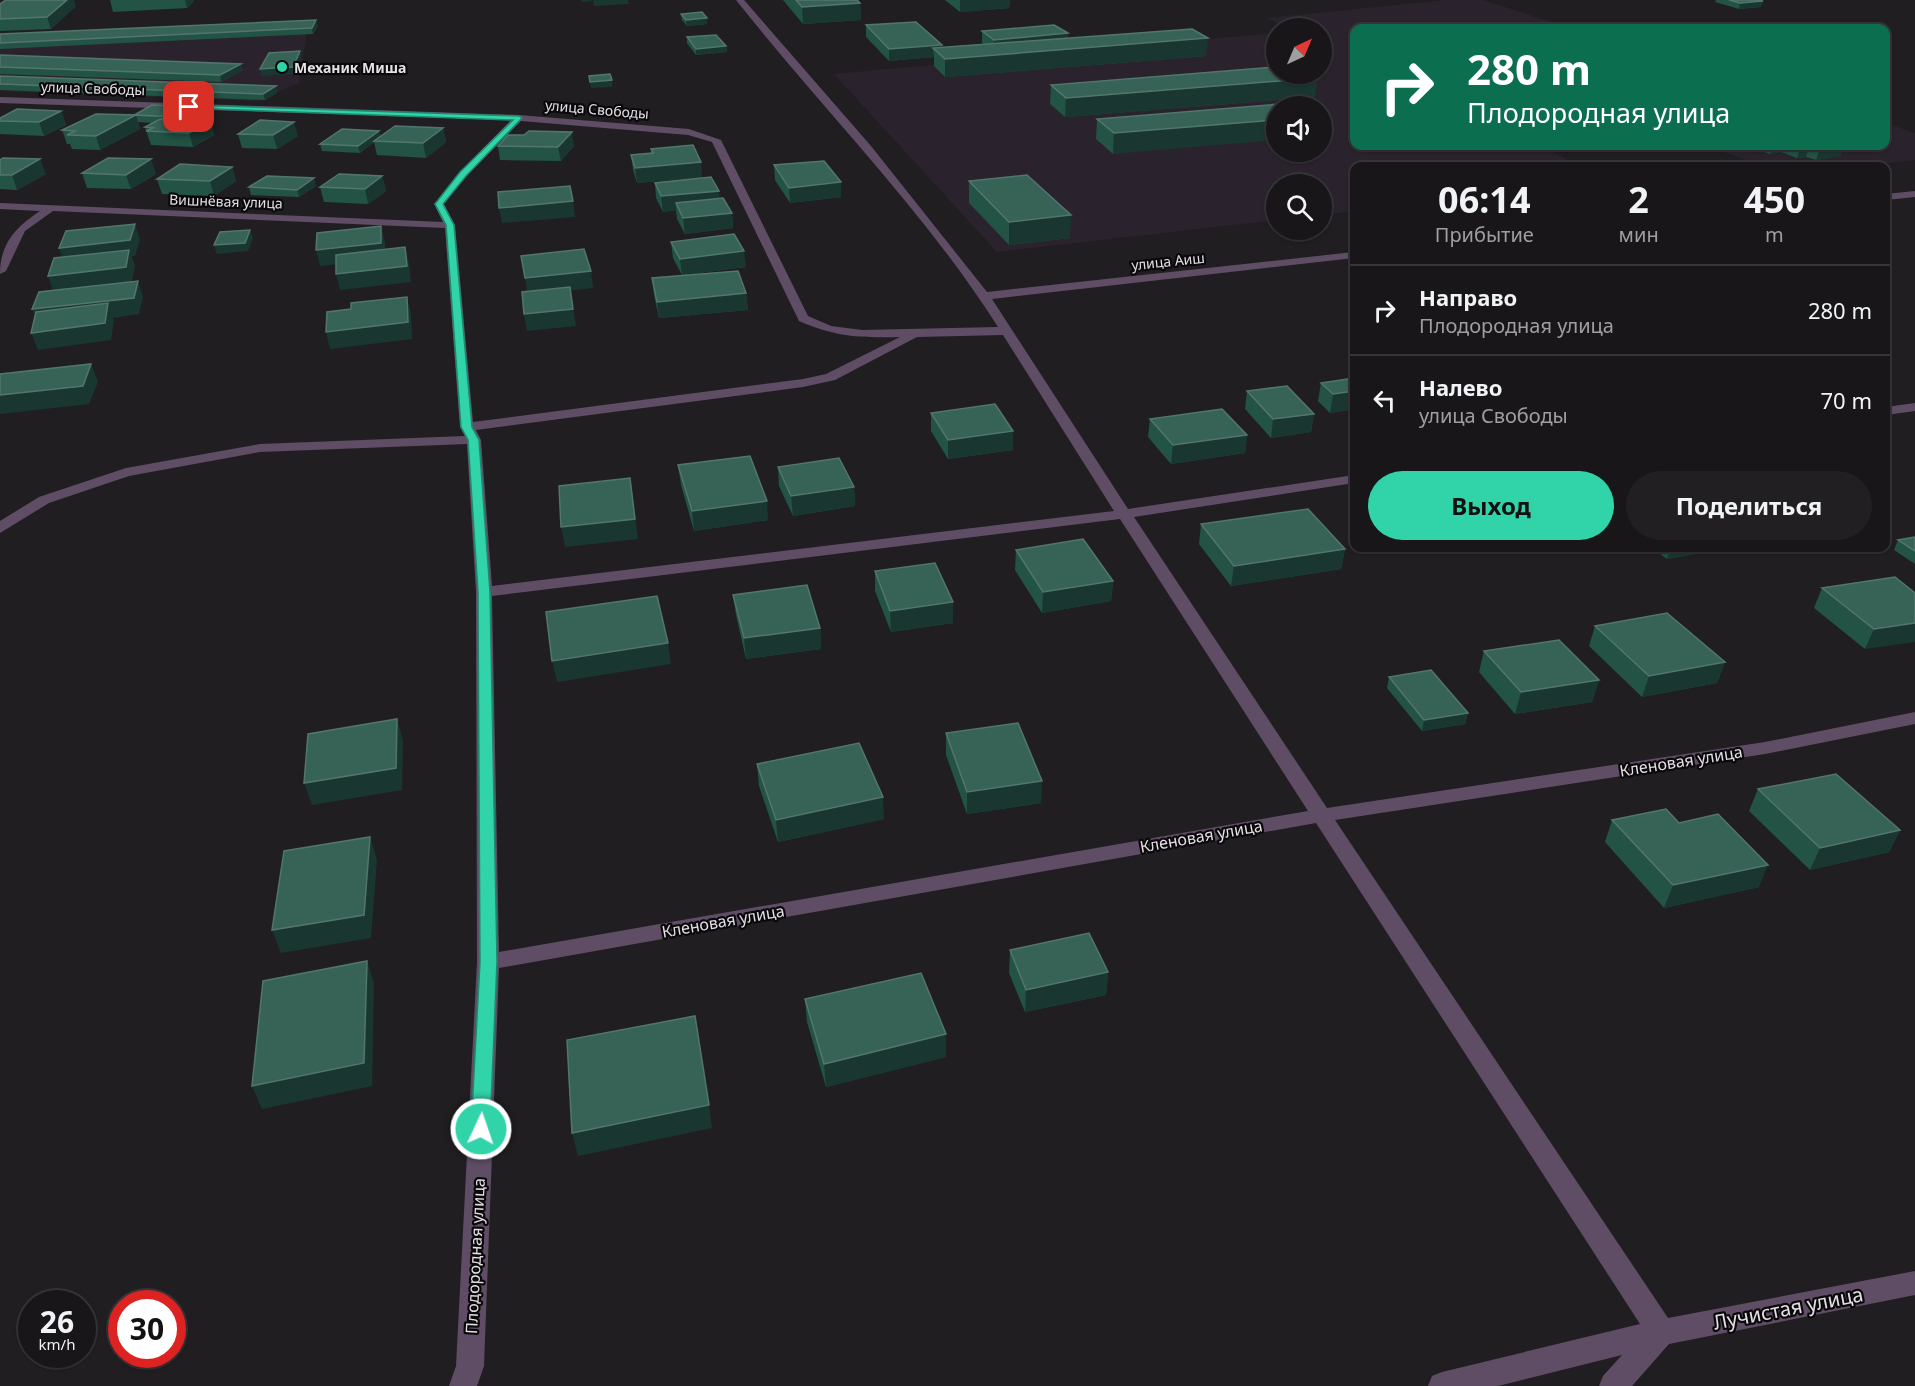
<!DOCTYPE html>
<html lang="ru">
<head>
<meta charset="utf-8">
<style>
  :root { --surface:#19161a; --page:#221f23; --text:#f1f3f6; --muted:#9f9fa2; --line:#373539; --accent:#31d4a9 }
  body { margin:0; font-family:"Noto Sans",sans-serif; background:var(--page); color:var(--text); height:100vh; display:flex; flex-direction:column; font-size:22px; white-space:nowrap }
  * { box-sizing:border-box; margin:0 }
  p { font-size:20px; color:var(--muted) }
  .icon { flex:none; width:33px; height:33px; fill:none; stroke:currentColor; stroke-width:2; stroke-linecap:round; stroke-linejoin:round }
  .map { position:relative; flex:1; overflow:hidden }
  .details { position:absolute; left:1350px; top:162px; width:540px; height:390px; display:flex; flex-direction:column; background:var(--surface); border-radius:12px; box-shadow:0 2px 4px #0004,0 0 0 2px var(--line) }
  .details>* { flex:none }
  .hud { position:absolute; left:1350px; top:24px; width:540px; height:126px; border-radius:12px; box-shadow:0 2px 4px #0004,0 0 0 2px var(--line); background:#0b6e4f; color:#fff; overflow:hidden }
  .needle { width:39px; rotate:44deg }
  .tools { position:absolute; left:1266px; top:18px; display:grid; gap:12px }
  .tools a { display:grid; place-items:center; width:66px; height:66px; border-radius:50%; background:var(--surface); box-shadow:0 2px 4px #0004,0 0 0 2px var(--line); font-size:30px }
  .speed { position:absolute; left:18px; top:1290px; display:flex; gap:12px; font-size:30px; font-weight:700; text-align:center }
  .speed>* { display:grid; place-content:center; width:78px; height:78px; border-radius:50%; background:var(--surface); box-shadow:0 2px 4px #0004,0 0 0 2px var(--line); line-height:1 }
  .speed small { font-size:15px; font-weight:400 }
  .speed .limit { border:9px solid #d22; background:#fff; color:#111 }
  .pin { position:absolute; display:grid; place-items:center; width:51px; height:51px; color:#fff; margin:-26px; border-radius:12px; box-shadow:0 3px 9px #0006 }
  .me { position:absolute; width:66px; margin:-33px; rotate:3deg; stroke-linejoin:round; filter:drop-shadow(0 0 4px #0008) }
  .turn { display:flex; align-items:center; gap:21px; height:126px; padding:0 18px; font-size:27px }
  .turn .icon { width:78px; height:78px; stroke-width:2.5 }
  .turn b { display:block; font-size:42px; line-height:51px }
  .eta { display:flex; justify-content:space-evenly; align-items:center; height:102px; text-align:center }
  .eta b { font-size:36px; font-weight:700; line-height:42px }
  .button { display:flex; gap:12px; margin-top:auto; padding:12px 18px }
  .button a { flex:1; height:69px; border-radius:36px; background:var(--accent); color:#111; font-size:24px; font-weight:700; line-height:69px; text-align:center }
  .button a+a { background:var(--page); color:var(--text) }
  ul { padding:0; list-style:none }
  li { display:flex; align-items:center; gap:18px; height:90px; padding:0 18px; border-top:2px solid var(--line) }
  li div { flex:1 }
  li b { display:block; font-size:22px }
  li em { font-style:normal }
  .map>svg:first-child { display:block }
  .built { fill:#2a232d; fill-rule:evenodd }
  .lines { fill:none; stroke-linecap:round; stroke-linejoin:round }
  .minor { fill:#5f4d66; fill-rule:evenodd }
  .wall { fill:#225345 }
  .shaded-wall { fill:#193730 }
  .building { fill:#376256; stroke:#52766d; stroke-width:1.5 }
  .route { fill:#31d4a9; stroke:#208a6e; stroke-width:1.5 }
  .poi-dot { fill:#31d4a9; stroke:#0a080a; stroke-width:2 }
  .labels { text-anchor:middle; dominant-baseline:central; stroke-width:4.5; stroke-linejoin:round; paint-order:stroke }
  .far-poi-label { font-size:14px; font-weight:bold; fill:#e4e1e5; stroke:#0a080a; text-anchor:start }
  .far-street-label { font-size:14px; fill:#e4e1e5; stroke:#0a080a }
  .street-label { font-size:16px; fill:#e4e1e5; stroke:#0a080a }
  .near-street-label { font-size:20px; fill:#e4e1e5; stroke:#0a080a }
</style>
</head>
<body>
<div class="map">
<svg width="1915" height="1386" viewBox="0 0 1915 1386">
  <rect width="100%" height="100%" fill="#211e22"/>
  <g class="built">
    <path d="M1445,0H1483L1570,28H1354V146H1541L1579,166H1354V211L1322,215V184H1276V220L997,252L834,74L1276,33V74H1322V28H1289L1267,18ZM1276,106H1322V152H1276Z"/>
    <path d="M308,25L299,83L258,101L0,91V37Z"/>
    <path d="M1886,123L1915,133V160L1861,166H1762L1708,146H1886Z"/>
  </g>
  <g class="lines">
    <g class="minor">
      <path d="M736,0H744L871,146L987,292L1354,252V258L992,299L1128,509L1354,475V483L1134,517L1327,808L1765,742L1915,712V724L1765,754L1335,820L1668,1318L1915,1271V1295L1669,1344L1632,1386H1599L1603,1376L1622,1355L1498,1386H1428L1432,1376L1442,1372L1640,1324L1316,823L499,968L484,1366L477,1386H449L456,1366L477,962L476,592L467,444L260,452L129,476L49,503L0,533V521L39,497L126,468L260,444L465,436L460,427L445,228L53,211L25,231L6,271L0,274C0,243 16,227 40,211L0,209V203L443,222L434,204L460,172L511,120L0,103V97L519,115L689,129L721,140L808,316L831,326L862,330L998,327C923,209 823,110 736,0ZM521,121L688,135L712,142L799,321C836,337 860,338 900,337L826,374L803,379L473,422L455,225L444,204L466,176ZM1003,335L1114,511L492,586L481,440L476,430L803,387L835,380L917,337ZM1120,519L1308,811L499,952L492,596Z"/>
      <path d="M1915,191V197L1886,200V194Z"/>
      <path d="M1915,403V411L1886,415V407Z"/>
    </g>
  </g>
  <g class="wall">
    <path d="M110,0H194V1L187,8L113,12Z"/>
    <path d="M783,0H857L860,3L861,20L803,24Z"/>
    <path d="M945,0H1010L1009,8L960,12Z"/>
    <path d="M1716,0H1760L1763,1L1761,7L1739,9L1715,2Z"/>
    <path d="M0,4L76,6L51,29L0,31Z"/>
    <path d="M681,14L707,24L687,26L682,20Z"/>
    <path d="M866,25L942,47L984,44L982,43V31L1068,38L1206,56L945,77L934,66V57L889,61L866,37Z"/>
    <path d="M318,26L313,34L0,49V34Z"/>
    <path d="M687,37L726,46L727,52L696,55L687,43Z"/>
    <path d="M0,55L243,70L221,82L0,74Z"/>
    <path d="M0,76L277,93L265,100L0,90Z"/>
    <path d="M1051,85L1315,97L1065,117L1050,104Z"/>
    <path d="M1305,102L1113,154L1096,139L1097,119Z"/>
    <path d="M61,111L66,125L44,136L0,134V118Z"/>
    <path d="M196,114L185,120L210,121L214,135L193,147L151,145L145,127L153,123L138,122L140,129L100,150L72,149L70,144H67L62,130L134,115Z"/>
    <path d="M443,128L446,142L426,158L377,155L374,142L360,153L322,151L320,144L379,131L380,136Z"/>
    <path d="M238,134L298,136L277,149L242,148Z"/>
    <path d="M498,146H574L561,161L500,160Z"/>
    <path d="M1747,146H1878L1842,152L1840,156L1816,160L1806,157L1797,158L1781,152L1770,154Z"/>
    <path d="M651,149L702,177L637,183L633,170L631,155L651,154Z"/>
    <path d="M0,160L46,174L17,190L0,189Z"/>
    <path d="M774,165L841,197L790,203L775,180Z"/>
    <path d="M232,167L236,181L214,196L162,194L157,179Z"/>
    <path d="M82,173L156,174L131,189L87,188Z"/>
    <path d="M382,176L386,191L368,204L324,202L320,187Z"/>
    <path d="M969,181L1070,238L1009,245L969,203Z"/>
    <path d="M655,183L719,199L732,213L733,228L685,234L677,219L676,210L663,212L656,198Z"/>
    <path d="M316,186L299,197L251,195L249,187Z"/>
    <path d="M671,242L746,267L682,275L673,258Z"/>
    <path d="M652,278L746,293L748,310L659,318L654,295Z"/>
    <path d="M1354,378V409L1330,413L1318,401L1321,383Z"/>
    <path d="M1247,391L1314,414L1311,432L1271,438L1245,409Z"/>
    <path d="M931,413L1013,450L948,459L931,431Z"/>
    <path d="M1150,419L1247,435L1245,453L1171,464L1148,437Z"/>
    <path d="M678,465L768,520L694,531L681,485Z"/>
    <path d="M778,467L854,487L855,506L793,516L779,486Z"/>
    <path d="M1201,524L1345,549L1341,569L1231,586L1199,544Z"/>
    <path d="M1915,537V564L1894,550L1898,540Z"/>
    <path d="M1652,548H1697L1695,554L1667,559Z"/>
    <path d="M1016,550L1113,581L1111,601L1042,613L1015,570Z"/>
    <path d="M875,571L953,623L891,632L875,591Z"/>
    <path d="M1822,588L1915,593L1865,649L1814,608Z"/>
    <path d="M733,595L820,628L821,649L746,659L736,615Z"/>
    <path d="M1595,626L1725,662L1717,683L1642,697L1589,646Z"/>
    <path d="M1484,651L1599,680L1592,702L1515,714L1479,672Z"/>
    <path d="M1389,677L1468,713L1465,724L1422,731L1387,688Z"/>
    <path d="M946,733L1041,803L967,814L946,755Z"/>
    <path d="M757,764L884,819L778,842L759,786Z"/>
    <path d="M1758,789L1900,830L1889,852L1810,870L1749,811Z"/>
    <path d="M1612,820L1679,823L1759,887L1664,908L1605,842Z"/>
    <path d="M1010,950L1108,972L1106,995L1025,1012L1009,973Z"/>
    <path d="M805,999L946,1057L826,1087L807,1022Z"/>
  </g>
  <g class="shaded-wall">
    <path d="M67,0H74L76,6L51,29L47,17Z"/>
    <path d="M185,0H194V1L187,8Z"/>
    <path d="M581,0H591V1L582,2Z"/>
    <path d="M593,0H628L629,4L594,6Z"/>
    <path d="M960,0H1010L1009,8L960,12Z"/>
    <path d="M1763,1L1761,7L1739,9L1740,3Z"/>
    <path d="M860,3L861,20L803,24L802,7Z"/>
    <path d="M707,18V24L687,26L686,20Z"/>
    <path d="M316,20L318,26L313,34L312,28Z"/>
    <path d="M1068,33V46L994,52V40Z"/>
    <path d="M1208,38L1206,56L945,77V59Z"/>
    <path d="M942,45V56L933,48L934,57L889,61V49Z"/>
    <path d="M726,46L727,52L696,55V49Z"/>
    <path d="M300,51L301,57L295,74L261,76L260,69Z"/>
    <path d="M241,64L243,70L221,82L220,75Z"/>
    <path d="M1317,78L1315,97L1065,117L1066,98Z"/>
    <path d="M612,80V87L591,88L590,82Z"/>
    <path d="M276,86L277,93L265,100L263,94Z"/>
    <path d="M194,107L196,114L179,124L177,117Z"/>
    <path d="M61,111L66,125L44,136L39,122Z"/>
    <path d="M136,115L140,129L100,150L96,136Z"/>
    <path d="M1322,116H1327L1324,136H1322Z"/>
    <path d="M1276,120V140L1113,154L1114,133Z"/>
    <path d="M210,121L214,135L193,147L189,133Z"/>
    <path d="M294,122L298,136L277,149L273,135Z"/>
    <path d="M443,128L446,142L426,158L423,143Z"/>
    <path d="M379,131L381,138L374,141V142L360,153L358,146Z"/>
    <path d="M572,132L574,146L561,161L558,147Z"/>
    <path d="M1773,146H1783L1781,152L1770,154Z"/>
    <path d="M1801,146H1809L1806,157L1797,158Z"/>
    <path d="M1821,146H1878L1842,152L1840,156L1816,160Z"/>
    <path d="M40,159L46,174L17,190L12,175Z"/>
    <path d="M151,159L156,174L131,189L126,175Z"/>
    <path d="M701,162L702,177L637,183L635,168Z"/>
    <path d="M232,167L236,181L214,196L210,181Z"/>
    <path d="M382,176L386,191L368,204L365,189Z"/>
    <path d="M314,178L316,186L299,197L297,190Z"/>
    <path d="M841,182V197L790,203L789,188Z"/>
    <path d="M719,191L720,206L676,203V210L663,212L661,196Z"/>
    <path d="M573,201L575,217L502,223L499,208Z"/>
    <path d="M732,213L733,228L685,234L683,218Z"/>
    <path d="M1071,215L1070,238L1009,245V222Z"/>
    <path d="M135,224L140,240L135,256H132L135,266L131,284L54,293L48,276L65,264L59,248Z"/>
    <path d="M381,226L385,242V259L320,266L316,250Z"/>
    <path d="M250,230L253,238L248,251L217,254L214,245Z"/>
    <path d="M405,247L409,263L411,282L340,290L336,274Z"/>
    <path d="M744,251L746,267L682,275L680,259Z"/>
    <path d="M591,271L593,288L528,295L525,278Z"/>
    <path d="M138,281L143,297L139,314L113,318L114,320L111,340L38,350L31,333L39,326L32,309Z"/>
    <path d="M746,293L748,310L659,318L657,302Z"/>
    <path d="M407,297L411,314L412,339L330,349L326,332Z"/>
    <path d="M573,309L576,326L527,331L524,314Z"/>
    <path d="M91,364L98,382L89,404L0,414V395Z"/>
    <path d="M1354,391V409L1330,413L1333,394Z"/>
    <path d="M1314,414L1311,432L1271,438L1273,419Z"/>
    <path d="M1013,431V450L948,459V440Z"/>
    <path d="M1247,435L1245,453L1171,464L1173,445Z"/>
    <path d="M630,478L638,539L565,547L561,527Z"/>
    <path d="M854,487L855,506L793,516L791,496Z"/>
    <path d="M767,501L768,520L694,531L692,511Z"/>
    <path d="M1670,548H1697L1695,554L1667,559Z"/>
    <path d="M1345,549L1341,569L1231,586L1234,566Z"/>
    <path d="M1113,581L1111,601L1042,613L1043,592Z"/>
    <path d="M953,602V623L891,632L890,611Z"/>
    <path d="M1915,623V642L1865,649L1874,629Z"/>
    <path d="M820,628L821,649L746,659L744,638Z"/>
    <path d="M668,643L671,664L557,682L552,661Z"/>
    <path d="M1725,662L1717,683L1642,697L1649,676Z"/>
    <path d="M1599,680L1592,702L1515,714L1521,692Z"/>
    <path d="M1468,713L1465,724L1422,731L1424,720Z"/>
    <path d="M397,719L403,741L402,790L312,805L304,783Z"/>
    <path d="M1042,781L1041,803L967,814V792Z"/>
    <path d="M883,797L884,819L778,842L776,820Z"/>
    <path d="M1900,830L1889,852L1810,870L1820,848Z"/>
    <path d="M370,837L377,860L371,938L281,953L272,930Z"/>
    <path d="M1768,865L1759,887L1664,908L1673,885Z"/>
    <path d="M367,961L374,983L372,1086L262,1109L252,1086Z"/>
    <path d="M1108,972L1106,995L1025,1012L1026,990Z"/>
    <path d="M946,1034V1057L826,1087L824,1064Z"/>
    <path d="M709,1105L712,1128L578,1156L572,1133Z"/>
  </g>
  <g class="building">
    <path d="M6,0H67L47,17L0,19V4Z"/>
    <path d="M796,0H857L860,3L802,7Z"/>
    <path d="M1729,0H1760L1763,1L1740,3Z"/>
    <path d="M702,12L707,18L686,20L681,14Z"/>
    <path d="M316,20L312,28L0,43V34Z"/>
    <path d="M916,22L942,45L889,49L866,25Z"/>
    <path d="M1054,25L1068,33L994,40L982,31Z"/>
    <path d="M1823,25L1836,28H1816L1808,26Z"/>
    <path d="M1192,29L1208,38L945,59L933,48Z"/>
    <path d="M716,35L726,46L696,49L687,37Z"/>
    <path d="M300,51L293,67L260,69L269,53Z"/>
    <path d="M0,55L241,64L220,75L0,67Z"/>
    <path d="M1276,67V74H1310L1317,78L1066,98L1051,85Z"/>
    <path d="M610,74L612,80L590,82L589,76Z"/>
    <path d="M0,76L276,86L263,94L0,84Z"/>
    <path d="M1305,102L1312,106H1276V120L1114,133L1097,119Z"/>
    <path d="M152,105L194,107L177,117L134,115Z"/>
    <path d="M17,109L61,111L39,122L0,121V118Z"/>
    <path d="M96,114L136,115L96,136L67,135L75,131L62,130Z"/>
    <path d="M160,119L210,121L189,133L146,131L153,128L145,127Z"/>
    <path d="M260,120L294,122L273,135L238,134Z"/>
    <path d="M395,126L443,128L423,143L374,141Z"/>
    <path d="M342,129L379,131L358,146L320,144Z"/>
    <path d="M529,131L572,132L558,147L498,146L508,135H524Z"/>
    <path d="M693,145L701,162L635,168L631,155L653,153L651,149Z"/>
    <path d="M3,158L40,159L12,175H0V160Z"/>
    <path d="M108,158L151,159L126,175L82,173Z"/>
    <path d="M824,161L841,182L789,188L774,165Z"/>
    <path d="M180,164L232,167L210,181L157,179Z"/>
    <path d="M339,174L382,176L365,189L320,187Z"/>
    <path d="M1027,175L1071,215L1009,222L969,181Z"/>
    <path d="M267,176L314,178L297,190L249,187Z"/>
    <path d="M711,177L719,191L661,196L655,183Z"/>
    <path d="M570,186L573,201L499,208L498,192Z"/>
    <path d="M723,198L732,213L683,218L676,203Z"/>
    <path d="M135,224L130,240L59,248L66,231Z"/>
    <path d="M381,226V243L316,250L317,233Z"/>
    <path d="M250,230L245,243L214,245L220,232Z"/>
    <path d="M734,234L744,251L680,259L671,242Z"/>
    <path d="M405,247L407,266L336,274V255Z"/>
    <path d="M584,249L591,271L525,278L521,256Z"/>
    <path d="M129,250L126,267L48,276L54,258Z"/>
    <path d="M738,271L746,293L657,302L652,278Z"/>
    <path d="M138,281L134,298L32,309L39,292Z"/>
    <path d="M570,287L573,309L524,314L522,292Z"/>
    <path d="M407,297L408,322L326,332L327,312L351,309V303Z"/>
    <path d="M108,303L105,323L31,333L36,312Z"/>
    <path d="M91,364L83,386L0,395V374Z"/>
    <path d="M1354,378V391L1333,394L1321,383Z"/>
    <path d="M1287,386L1314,414L1273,419L1247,391Z"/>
    <path d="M995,404L1013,431L948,440L931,413Z"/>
    <path d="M1222,409L1247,435L1173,445L1150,419Z"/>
    <path d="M750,456L767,501L692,511L678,465Z"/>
    <path d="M839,458L854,487L791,496L778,467Z"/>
    <path d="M630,478L635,519L561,527L559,486Z"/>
    <path d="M1308,509L1345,549L1234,566L1201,524Z"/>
    <path d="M1915,537V551L1898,540Z"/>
    <path d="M1083,539L1113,581L1043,592L1016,550Z"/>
    <path d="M935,563L953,602L890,611L875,571Z"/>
    <path d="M1895,577L1915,593V623L1874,629L1822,588Z"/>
    <path d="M807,585L820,628L744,638L733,595Z"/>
    <path d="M657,596L668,643L552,661L546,612Z"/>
    <path d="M1667,613L1725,662L1649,676L1595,626Z"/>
    <path d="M1559,640L1599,680L1521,692L1484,651Z"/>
    <path d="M1431,670L1468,713L1424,720L1389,677Z"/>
    <path d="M397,719L396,768L304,783L308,734Z"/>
    <path d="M1018,723L1042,781L967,792L946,733Z"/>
    <path d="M859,743L883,797L776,820L757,764Z"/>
    <path d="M1836,774L1900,830L1820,848L1758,789Z"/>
    <path d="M1666,809L1679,823L1718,814L1768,865L1673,885L1612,820Z"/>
    <path d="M370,837L364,915L272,930L284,851Z"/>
    <path d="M1089,933L1108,972L1026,990L1010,950Z"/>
    <path d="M367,961L364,1063L252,1086L263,981Z"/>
    <path d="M921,973L946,1034L824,1064L805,999Z"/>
    <path d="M695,1016L709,1105L572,1133L567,1040Z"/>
  </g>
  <path class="route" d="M189,105L519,116L522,118L466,176L443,204L454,225L472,427L479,440L490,592L497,962L490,1129L487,1134L481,1136L474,1134L471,1129L480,962L478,592L468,440L461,427L446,225L435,204L460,172L513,120L187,108Z"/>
  <circle class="poi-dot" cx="282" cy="67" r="6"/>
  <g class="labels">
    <g class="far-poi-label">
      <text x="294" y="67">Механик Миша</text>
    </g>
    <g class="far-street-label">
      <text transform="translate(93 88) rotate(2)">улица Свободы</text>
      <text transform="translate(597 109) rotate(5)">улица Свободы</text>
      <text transform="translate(226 201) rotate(2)">Вишнёвая улица</text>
      <text transform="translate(1168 261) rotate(-6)">улица Аиш</text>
    </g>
    <g class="street-label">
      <text transform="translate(1681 761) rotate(-9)">Кленовая улица</text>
      <text transform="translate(1201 836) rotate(-10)">Кленовая улица</text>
      <text transform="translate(723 921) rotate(-10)">Кленовая улица</text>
      <text transform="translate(475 1256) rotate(-87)">Плодородная улица</text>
    </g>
    <g class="near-street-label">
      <text transform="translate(1788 1308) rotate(-11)">Лучистая улица</text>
    </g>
  </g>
</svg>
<div class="tools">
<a><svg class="needle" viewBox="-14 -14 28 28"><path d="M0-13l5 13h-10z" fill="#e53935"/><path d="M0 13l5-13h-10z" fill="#9f9fa2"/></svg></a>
<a><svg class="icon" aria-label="sound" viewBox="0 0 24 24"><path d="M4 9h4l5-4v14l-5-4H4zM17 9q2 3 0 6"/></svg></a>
<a><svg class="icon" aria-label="search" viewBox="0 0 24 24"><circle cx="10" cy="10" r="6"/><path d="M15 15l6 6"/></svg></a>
</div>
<div class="speed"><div>26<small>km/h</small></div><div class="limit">30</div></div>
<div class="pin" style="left:189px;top:107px;background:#d93025"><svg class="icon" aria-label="arrive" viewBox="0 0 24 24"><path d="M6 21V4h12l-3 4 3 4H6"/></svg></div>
<svg class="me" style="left:481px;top:1129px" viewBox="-20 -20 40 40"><circle r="17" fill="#31d4a9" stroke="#fff" stroke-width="3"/><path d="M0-11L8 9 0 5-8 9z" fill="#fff"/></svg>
<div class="hud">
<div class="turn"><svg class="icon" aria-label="right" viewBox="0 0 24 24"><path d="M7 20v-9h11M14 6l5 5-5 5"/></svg><div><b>280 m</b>Плодородная улица</div></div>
</div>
<section class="details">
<div class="eta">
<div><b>06:14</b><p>Прибытие</p></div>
<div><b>2</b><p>мин</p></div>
<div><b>450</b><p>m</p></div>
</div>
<ul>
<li><svg class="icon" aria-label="right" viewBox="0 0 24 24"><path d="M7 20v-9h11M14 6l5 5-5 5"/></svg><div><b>Направо</b><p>Плодородная улица</p></div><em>280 m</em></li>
<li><svg class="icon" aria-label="left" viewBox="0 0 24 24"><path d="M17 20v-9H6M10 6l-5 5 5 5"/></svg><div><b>Налево</b><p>улица Свободы</p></div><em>70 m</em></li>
</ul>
<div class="button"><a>Выход</a><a>Поделиться</a></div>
</section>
</div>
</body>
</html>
